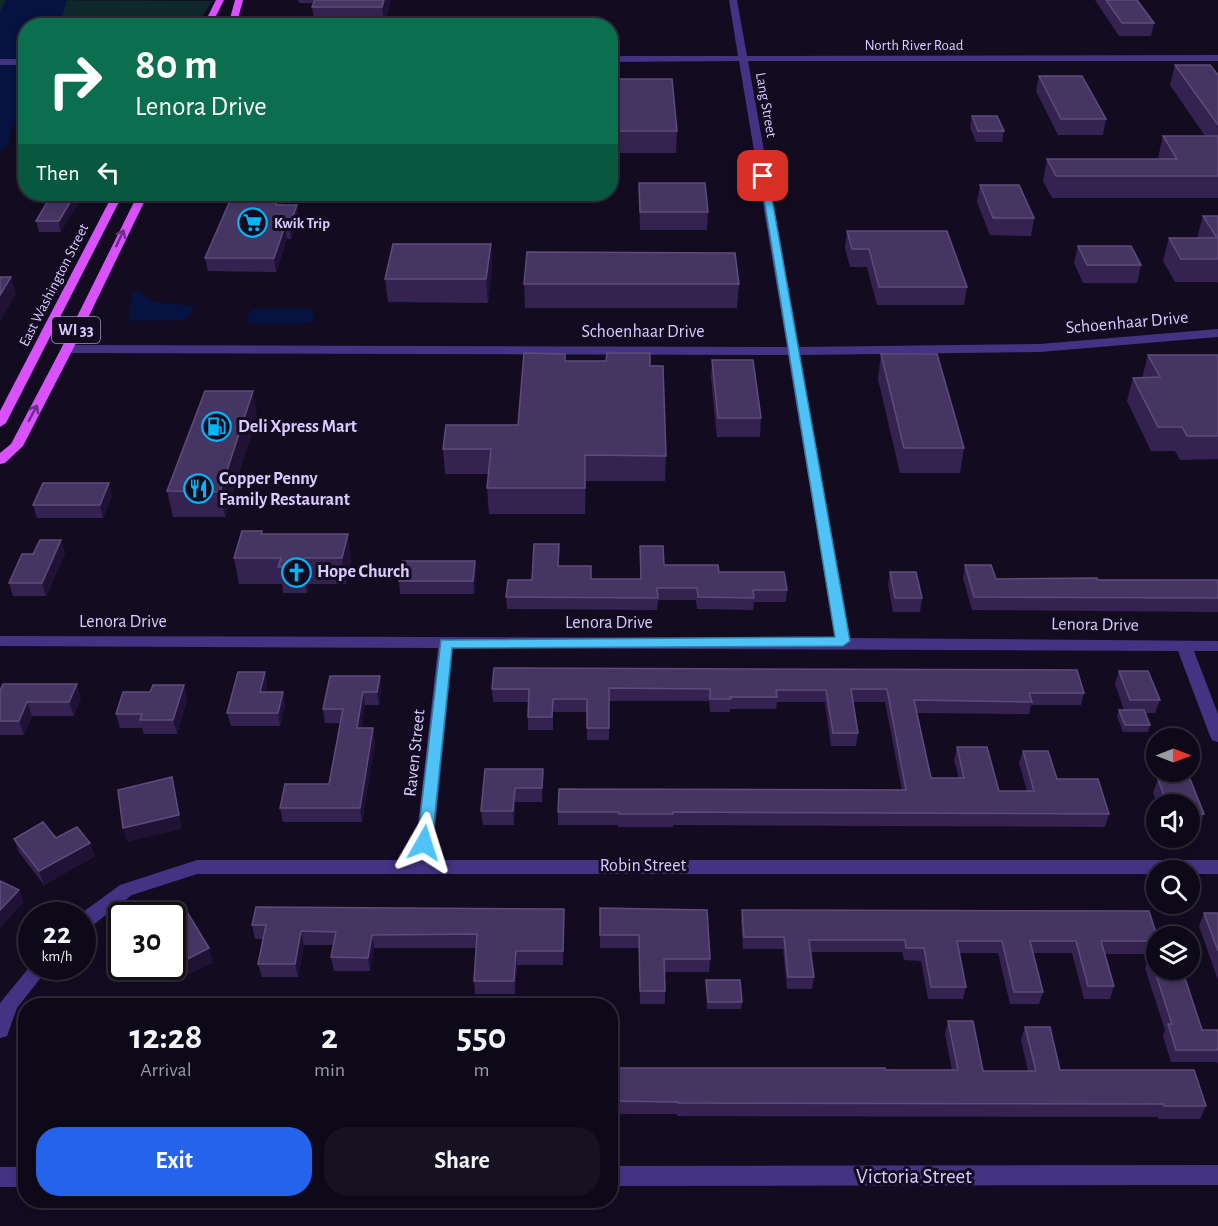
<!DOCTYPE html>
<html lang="en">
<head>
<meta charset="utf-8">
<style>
  :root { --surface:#0e0919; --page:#171222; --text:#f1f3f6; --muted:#9b9aa2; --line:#2e2a38; --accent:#2563eb }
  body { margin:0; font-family:"Alegreya Sans",sans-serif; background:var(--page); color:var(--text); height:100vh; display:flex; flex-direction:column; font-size:22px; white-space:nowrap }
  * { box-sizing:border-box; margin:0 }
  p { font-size:20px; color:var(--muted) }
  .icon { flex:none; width:33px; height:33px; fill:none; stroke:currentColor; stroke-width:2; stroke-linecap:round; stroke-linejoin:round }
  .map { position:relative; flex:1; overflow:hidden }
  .details { position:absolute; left:18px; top:998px; width:600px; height:210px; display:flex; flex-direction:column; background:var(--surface); border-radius:24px; box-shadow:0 3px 9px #0003,0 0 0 2px var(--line) }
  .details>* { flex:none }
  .guide { position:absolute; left:18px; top:18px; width:600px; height:183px; border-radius:24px; box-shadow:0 3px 9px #0003,0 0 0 2px var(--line); background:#0b6e4f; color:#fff; overflow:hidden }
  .needle { width:39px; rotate:90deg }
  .controls { position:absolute; left:1146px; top:728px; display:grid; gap:12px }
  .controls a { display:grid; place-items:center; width:54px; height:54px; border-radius:50%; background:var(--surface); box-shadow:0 3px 9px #0003,0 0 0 2px var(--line); font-size:30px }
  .speed { position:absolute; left:18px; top:902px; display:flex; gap:12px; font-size:30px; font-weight:700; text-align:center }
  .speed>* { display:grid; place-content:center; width:78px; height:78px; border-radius:50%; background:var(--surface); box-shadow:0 3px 9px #0003,0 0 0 2px var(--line); line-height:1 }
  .speed small { font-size:15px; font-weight:400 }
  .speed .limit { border:3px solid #111; border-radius:9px; background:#fff; color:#111 }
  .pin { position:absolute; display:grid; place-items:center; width:51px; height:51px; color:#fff; margin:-26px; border-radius:12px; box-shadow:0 3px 9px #0006 }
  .me { position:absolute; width:66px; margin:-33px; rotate:6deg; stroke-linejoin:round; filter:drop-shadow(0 0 4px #0008) }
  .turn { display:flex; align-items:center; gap:21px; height:126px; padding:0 18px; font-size:27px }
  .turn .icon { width:78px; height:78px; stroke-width:2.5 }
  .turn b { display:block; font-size:42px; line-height:51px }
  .then { display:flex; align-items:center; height:57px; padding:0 18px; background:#0003; gap:12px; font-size:22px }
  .eta { display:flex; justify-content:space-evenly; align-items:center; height:102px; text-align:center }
  .eta b { font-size:36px; font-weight:600; line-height:42px }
  .action { display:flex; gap:12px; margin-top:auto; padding:12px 18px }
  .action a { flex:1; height:69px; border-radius:24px; background:var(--accent); color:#fff; font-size:24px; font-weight:600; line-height:69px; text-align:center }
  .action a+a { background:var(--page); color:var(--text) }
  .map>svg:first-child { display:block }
  .green { fill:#0e282b }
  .water { fill:#06123f }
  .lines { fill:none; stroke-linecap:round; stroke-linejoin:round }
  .minor { fill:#433383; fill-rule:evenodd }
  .major { fill:#da52ff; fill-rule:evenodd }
  .wall { fill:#342350 }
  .shaded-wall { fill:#1f1235 }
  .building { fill:#453563; stroke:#5d4c7b; stroke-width:1.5 }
  .oneway { stroke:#6d2c85 }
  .route { fill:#4fc3f7; stroke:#337fa1; stroke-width:1.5 }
  .labels { text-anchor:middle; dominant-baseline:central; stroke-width:6; stroke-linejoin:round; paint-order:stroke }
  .far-street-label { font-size:15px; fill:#dacbff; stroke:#130c21 }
  .far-poi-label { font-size:15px; font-weight:bold; fill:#dacbff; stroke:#130c21; text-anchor:start }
  .shield { fill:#130c21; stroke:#9e92bc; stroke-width:1.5 }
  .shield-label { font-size:16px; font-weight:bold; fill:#dacbff }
  .street-label { font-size:18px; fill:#dacbff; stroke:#130c21 }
  .poi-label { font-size:18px; font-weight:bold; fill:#dacbff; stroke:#130c21; text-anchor:start }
  .near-street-label { font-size:21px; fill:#dacbff; stroke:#130c21 }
</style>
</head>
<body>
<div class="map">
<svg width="1218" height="1226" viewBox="0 0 1218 1226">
  <rect width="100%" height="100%" fill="#130c21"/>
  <path class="green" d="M0,0L212,1L197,25L26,26L0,56Z"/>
  <g class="water">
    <path d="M6,0H67L63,14L64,25L26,26L23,113L11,130L10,142L0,152V11Z"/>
    <path d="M137,291L154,302L193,306L192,313L184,320L129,321L132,292Z"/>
    <path d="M306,308L314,311L313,321L301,324H253L245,320L250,312L255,309Z"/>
  </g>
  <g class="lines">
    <g class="minor">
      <path d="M729,0H737L747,56L1218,55V61H748L799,347L1040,344L1218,329V337L1040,352L800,355L850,638L1218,641V651H1194L1218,714V742L1212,740L1210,736L1178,651L453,648L432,860H1218V874H1190V870H1156V874H197L132,895L89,928L82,930V915H79L120,885L197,860H414L438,648L0,646V636L835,638L788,355L67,353L61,349L67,345L787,347L739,61L610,62V56H738Z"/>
      <rect x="0" y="59" width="26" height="6"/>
      <path d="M32,964V966H50L17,1008L7,1036L0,1038V1003Z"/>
      <path d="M1218,1165V1185L610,1186V1166Z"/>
      <rect x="0" y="1167" width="26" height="20"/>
    </g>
    <g class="major">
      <path d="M216,0H224L211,26H203Z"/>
      <path d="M235,0H243L236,26H228Z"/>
      <path d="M113,194H123L6,423L0,427V411Z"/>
      <path d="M138,194H148L73,349L23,446L5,463L0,464V453L11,444L61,349Z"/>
    </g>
  </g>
  <g class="wall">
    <path d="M298,0H391L384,25H315L312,7L314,3H299Z"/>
    <path d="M1095,0H1137L1154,23L1151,36H1119Z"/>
    <path d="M1175,65L1218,75V198H1052L1043,181L1047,159H1158V158L1163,136H1205L1170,85Z"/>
    <path d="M1039,76L1106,119L1103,135H1058L1036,91Z"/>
    <path d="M610,79L677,131L676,153H610Z"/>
    <path d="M972,116L1004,131L1002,142H976L970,127Z"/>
    <path d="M639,183L708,212L707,230H640Z"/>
    <path d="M980,185L1034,218L1031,236L990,235L977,202Z"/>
    <path d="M52,194L61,232H39L36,221Z"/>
    <path d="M233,194H282L283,205H297L298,218L291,239H287L276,272L208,271L205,258Z"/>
    <path d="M1203,216H1218V283L1217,282H1175L1163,261L1169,238H1197Z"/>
    <path d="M847,231L967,287L964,305H877L867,267H850L845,248Z"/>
    <path d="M491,244L492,267L488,303L388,302L385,279Z"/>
    <path d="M1078,246L1141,265L1137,283H1083L1074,263Z"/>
    <path d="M524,284H739L737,308H525Z"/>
    <path d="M881,354L964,448L960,473H900L878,379Z"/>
    <path d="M1148,355H1218V459L1180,460L1175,451H1151L1127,401L1133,378H1142Z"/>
    <path d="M712,360L761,418L760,437H717L711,378Z"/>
    <path d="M565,361L650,366L666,456L665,481H586L585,514H489L487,488L489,474H445L443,449L518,425Z"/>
    <path d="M257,416L225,517H173L167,491Z"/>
    <path d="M112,496L103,518H37L33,505Z"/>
    <path d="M262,531V534L351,560L346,584H309L307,593H283L282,584H239L234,558Z"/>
    <path d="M640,546L664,565L719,572L787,590L786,602H754L753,610L697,609L696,600H658L657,610L507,609L506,597L532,580L559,556L558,566L591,579H640Z"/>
    <path d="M65,553L46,596H13L9,583Z"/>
    <path d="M475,561L476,574L474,594H400L399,581Z"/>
    <path d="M965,565L996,579L1218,580V612L972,610L963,578Z"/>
    <path d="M890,572L922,598L920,612H893L888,585Z"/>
    <path d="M494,668L1084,693L1081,705H1031L1029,714L917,713L931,778H959L954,760L957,747L999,791H1027L1019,763L1023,751L1057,779L1109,814L1105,827L673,825V827H618V825H558V812L902,790L885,702H853L858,733L856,746H831L825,702H777L776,709H730V712H710L709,701H609V740H587V712H553V730H528V702H493L492,689Z"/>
    <path d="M1119,671L1160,700L1155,713H1146L1150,725L1148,732H1123L1117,716L1119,710H1124L1115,684Z"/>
    <path d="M265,672L267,686L266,692H283L285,705L280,726H231L227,713Z"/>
    <path d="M330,676L381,689L379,705H365L361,728L375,742L362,822H283L280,808L329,784L340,723H325L323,709Z"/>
    <path d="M184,685L187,699L177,734H144L142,728H120L116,714L150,692Z"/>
    <path d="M0,691L81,698L74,716H32L24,735H0Z"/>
    <path d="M543,769L542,802H515L514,825H483L481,811Z"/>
    <path d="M1158,779L1204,814L1198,828H1190V804H1157L1153,793Z"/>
    <path d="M56,838L95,856L44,885L19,852L14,839Z"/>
    <path d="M600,908L710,959L709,972H665V1004H640L639,948H600Z"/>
    <path d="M564,909L563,965H517L515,994H475L474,981L476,948H374L370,971H334L331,957L334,945H304L298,977H262L258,964L263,939H255L252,925Z"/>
    <path d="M742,910L1157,936L1156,947L1154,954H1105L1114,986L1110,999H1084L1072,953H1033L1043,992L1039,1004H1010L998,953H959L966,987L963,999H928L921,961L904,960L902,952H810L814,977L812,989H787L783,949H743L741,922Z"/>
    <path d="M1204,913H1218V980L1199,926Z"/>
    <path d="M172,915L213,962L180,978L172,964Z"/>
    <path d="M1150,957L1202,1030H1218V1065L1217,1062H1171L1163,1036L1165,1030L1145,968Z"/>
    <path d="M706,980L742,1002L741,1009H707Z"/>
    <path d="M948,1021L983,1071H1028L1021,1040L1025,1027L1060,1070L1206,1106L1200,1119H1158V1117L677,1116V1114H610V1068L952,1070L945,1034Z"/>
  </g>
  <g class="shaded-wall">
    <path d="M384,0H391L384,25L382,7Z"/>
    <path d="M75,194H84L61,232L59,221Z"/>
    <path d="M280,194H282L283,204L278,218L276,205Z"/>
    <path d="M297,205L298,218L291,239L289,226Z"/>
    <path d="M285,226L287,239L276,272L274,258Z"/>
    <path d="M491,244L492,267L488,303L486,279Z"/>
    <path d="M11,277L16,294L0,322V295Z"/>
    <path d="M253,391L257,416L225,517L220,492Z"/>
    <path d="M585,455L586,481L585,514Z"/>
    <path d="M109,483L112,496L103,518L100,505Z"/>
    <path d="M348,534L351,560L346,584L342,558Z"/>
    <path d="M61,540L65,553L46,596L42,583Z"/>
    <path d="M304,558L309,584L307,593L302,567Z"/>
    <path d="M475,561L476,574L474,594L473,581Z"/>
    <path d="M265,672L267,686L263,705L260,692Z"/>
    <path d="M380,676L381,689L379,705L377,692Z"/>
    <path d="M77,684L81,698L74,716L69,702Z"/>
    <path d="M184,685L187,699L177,734L173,720Z"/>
    <path d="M283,692L285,705L280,726L278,713Z"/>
    <path d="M363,692L365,705L359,742L357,728Z"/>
    <path d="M27,702L32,716L24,735L19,721Z"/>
    <path d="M373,728L375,742L362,822L360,808Z"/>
    <path d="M543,769V782L542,802V788Z"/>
    <path d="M172,777L175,791L182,829L127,842L123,828Z"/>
    <path d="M515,788V802L514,825L513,811Z"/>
    <path d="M90,843L95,856L44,885L39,871Z"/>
    <path d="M19,890L24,902L0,928V910Z"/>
    <path d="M564,909L565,922L563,965V951Z"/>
    <path d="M301,931L304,945L298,977L295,964Z"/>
    <path d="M372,935L374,948L370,971L368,958Z"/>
    <path d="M209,948L213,962L180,978L176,965Z"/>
    <path d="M516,951L517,965L515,994L514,981Z"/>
  </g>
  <g class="building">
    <path d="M315,0H384L382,7H312Z"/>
    <path d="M1106,0H1137L1154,23H1122Z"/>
    <path d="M1175,65H1210L1218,75V125Z"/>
    <path d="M1039,76H1082L1106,119H1061Z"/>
    <path d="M610,79H672L677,131H610Z"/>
    <path d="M972,116H997L1004,131H978Z"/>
    <path d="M1163,136H1218V176H1056L1047,159H1177Z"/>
    <path d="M639,183H705L708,212H640Z"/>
    <path d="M980,185H1019L1034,218H993Z"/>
    <path d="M52,194H75L59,221H36Z"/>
    <path d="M233,194H280L276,205H297L289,226H285L274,258H205Z"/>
    <path d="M1203,216H1218V259H1181L1169,238H1217Z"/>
    <path d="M847,231H947L967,287H879L869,249H852Z"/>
    <path d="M393,244H491L486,279H385Z"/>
    <path d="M1078,246H1131L1141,265H1087Z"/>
    <path d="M527,252L735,253L739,284H524Z"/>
    <path d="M0,277H11L0,295Z"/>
    <path d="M524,353L565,354V361H606L607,353H650V366H663L666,456L585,455V488H487L491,449H443L446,425H518Z"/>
    <path d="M881,354H937L964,448H904Z"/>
    <path d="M1148,355H1218V436H1187L1182,427H1158L1133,378L1160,377Z"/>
    <path d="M712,360H753L761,418H718Z"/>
    <path d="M205,391H253L220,492L167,491Z"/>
    <path d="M43,483H109L100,505H33Z"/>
    <path d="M242,531H262L261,534H348L342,558H304L302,567H278L281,558H234Z"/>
    <path d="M40,540H61L42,583H9L22,554H33Z"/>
    <path d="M534,544H559L558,566H591V579H641L640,546H663L664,565H718L719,572H784L787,590H753L754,598L698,597L697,588H657L658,598L506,597L508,580H532Z"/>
    <path d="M402,561H475L473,581H399Z"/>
    <path d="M965,565H991L996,579L1097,578L1098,580H1218V598L974,597Z"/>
    <path d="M890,572H916L922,598H895Z"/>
    <path d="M494,668L1077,670L1084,693H1029L1032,702L914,700L931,778H964L957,747H987L999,791H1034L1023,751H1048L1057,779H1098L1109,814L673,812V814H619V812H558L559,789L906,790L887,689H851L858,733H833L826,690H776L777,697H730L731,699H710V689L609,688V728H587V699H553L552,717H528L529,689H492Z"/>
    <path d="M1119,671H1148L1160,700H1130Z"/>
    <path d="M238,672H265L260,692H283L278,713H227Z"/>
    <path d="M330,676H380L377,692H363L357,728H373L360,808H280L285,784H329L343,709H323Z"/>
    <path d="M3,684H77L69,702H27L19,721H0V691Z"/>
    <path d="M153,685H184L173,720H140L142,714H116L123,692H150Z"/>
    <path d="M1119,710H1144L1150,725H1125Z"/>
    <path d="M485,769H543L542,788H515L513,811H481Z"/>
    <path d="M172,777L179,815L123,828L118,790Z"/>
    <path d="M1158,779H1190L1204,814H1190V804H1167Z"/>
    <path d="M43,822L56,838L77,827L90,843L39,871L14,839Z"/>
    <path d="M0,881L19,890L0,910Z"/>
    <path d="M184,907L209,948L176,965L172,958V915H168Z"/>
    <path d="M256,907L564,909L563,951H516L514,981H474L477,934L372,935L368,958L331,957L336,932L301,931L295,964H258L266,925H252Z"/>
    <path d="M600,908L707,910L710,959H664L665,991H640L639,935H600Z"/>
    <path d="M742,910L1149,911L1157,936L1156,941H1101L1114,986H1088L1076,941H1030L1043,992H1014L1002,941H957L966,987H931L924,948H906L905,940H809L814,977H788L784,937H744Z"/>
    <path d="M1204,913H1218V951Z"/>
    <path d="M1150,957H1156V969H1182L1202,1030H1218V1050H1176L1168,1024H1172Z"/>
    <path d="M706,980H740L742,1002H708Z"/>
    <path d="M948,1021H973L983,1071H1036L1025,1027H1050L1060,1070H1194L1206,1106H1164L1163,1104L678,1103V1102L610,1101V1068H885V1070H958Z"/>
  </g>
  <defs><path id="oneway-shaft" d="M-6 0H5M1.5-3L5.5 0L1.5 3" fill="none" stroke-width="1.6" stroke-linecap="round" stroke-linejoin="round" transform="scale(1.5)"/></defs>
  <g class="oneway">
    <use href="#oneway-shaft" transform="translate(120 238) rotate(-65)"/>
    <use href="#oneway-shaft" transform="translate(33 413) rotate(-62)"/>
  </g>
  <path class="route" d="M760,174L768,176L850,641L843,646L452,648L432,843L430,848L424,850L419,848L417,843L441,640L835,637Z"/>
  <defs>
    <symbol id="supermarket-ring" viewBox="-11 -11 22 22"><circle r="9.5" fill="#130c21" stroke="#00b6f6" stroke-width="1.5"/><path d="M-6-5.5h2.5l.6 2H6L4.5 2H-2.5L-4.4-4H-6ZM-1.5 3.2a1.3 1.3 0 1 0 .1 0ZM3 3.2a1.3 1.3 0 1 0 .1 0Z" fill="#00b6f6"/></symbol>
    <symbol id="fuel-ring" viewBox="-11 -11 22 22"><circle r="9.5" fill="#130c21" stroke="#00b6f6" stroke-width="1.5"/><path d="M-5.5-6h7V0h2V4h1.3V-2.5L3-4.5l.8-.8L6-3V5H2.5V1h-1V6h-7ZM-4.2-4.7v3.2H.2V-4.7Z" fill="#00b6f6"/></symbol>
    <symbol id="restaurant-ring" viewBox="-11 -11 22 22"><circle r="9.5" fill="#130c21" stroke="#00b6f6" stroke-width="1.5"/><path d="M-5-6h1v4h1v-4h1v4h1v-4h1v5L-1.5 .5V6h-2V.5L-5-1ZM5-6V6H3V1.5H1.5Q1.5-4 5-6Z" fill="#00b6f6"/></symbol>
    <symbol id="church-ring" viewBox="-11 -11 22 22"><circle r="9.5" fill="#130c21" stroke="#00b6f6" stroke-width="1.5"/><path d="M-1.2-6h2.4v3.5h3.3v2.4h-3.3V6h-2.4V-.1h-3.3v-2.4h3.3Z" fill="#00b6f6"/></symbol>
  </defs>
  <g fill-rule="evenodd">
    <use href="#supermarket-ring" x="236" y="206" width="33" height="33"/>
    <use href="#fuel-ring" x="200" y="410" width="33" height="33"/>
    <use href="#restaurant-ring" x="182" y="472" width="33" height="33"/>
    <use href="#church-ring" x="280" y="556" width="33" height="33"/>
  </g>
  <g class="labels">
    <g class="far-street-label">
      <text x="914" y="45">North River Road</text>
      <text transform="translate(766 105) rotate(80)">Lang Street</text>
      <text transform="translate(54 285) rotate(-63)">East Washington Street</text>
    </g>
    <g class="far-poi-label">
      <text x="274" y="223">Kwik Trip</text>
    </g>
    <rect class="shield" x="52" y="317" width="48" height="26" rx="4.5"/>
    <g class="shield-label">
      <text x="76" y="330">WI 33</text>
    </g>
    <g class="street-label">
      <text transform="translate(1127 323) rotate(-5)">Schoenhaar Drive</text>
      <text x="643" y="332">Schoenhaar Drive</text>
      <text x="123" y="622">Lenora Drive</text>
      <text x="609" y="623">Lenora Drive</text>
      <text transform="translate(1095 625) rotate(1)">Lenora Drive</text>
      <text transform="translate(415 753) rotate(-84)">Raven Street</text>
      <text x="643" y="866">Robin Street</text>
    </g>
    <g class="poi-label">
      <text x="238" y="427">Deli Xpress Mart</text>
      <text x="219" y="479">Copper Penny<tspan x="219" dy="21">Family Restaurant</tspan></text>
      <text x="317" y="572">Hope Church</text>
    </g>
    <g class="near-street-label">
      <text x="914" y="1176">Victoria Street</text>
    </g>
  </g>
</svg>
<div class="controls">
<a><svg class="needle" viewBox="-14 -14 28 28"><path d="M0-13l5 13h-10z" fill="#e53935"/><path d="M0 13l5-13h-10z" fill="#9b9aa2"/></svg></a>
<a><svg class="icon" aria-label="sound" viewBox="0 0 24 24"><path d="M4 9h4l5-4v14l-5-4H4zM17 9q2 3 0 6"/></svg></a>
<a><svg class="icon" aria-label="search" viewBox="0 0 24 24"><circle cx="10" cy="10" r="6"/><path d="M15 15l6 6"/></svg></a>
<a><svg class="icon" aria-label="layers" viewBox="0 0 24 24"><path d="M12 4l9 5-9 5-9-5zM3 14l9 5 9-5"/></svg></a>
</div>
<div class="speed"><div>22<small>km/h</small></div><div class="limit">30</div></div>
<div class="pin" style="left:763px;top:176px;background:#d93025"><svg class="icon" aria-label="arrive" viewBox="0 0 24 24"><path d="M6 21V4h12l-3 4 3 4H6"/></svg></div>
<svg class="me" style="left:424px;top:843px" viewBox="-20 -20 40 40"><path d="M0-17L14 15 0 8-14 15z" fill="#4fc3f7" stroke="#fff" stroke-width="4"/></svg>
<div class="guide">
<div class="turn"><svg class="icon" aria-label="right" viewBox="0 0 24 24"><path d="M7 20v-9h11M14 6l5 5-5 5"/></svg><div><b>80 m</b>Lenora Drive</div></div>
<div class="then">Then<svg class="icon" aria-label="left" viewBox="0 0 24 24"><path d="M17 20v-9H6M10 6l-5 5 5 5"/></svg></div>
</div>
<section class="details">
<div class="eta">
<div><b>12:28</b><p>Arrival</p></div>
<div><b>2</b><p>min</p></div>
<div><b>550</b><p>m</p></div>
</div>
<div class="action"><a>Exit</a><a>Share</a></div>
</section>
</div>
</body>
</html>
